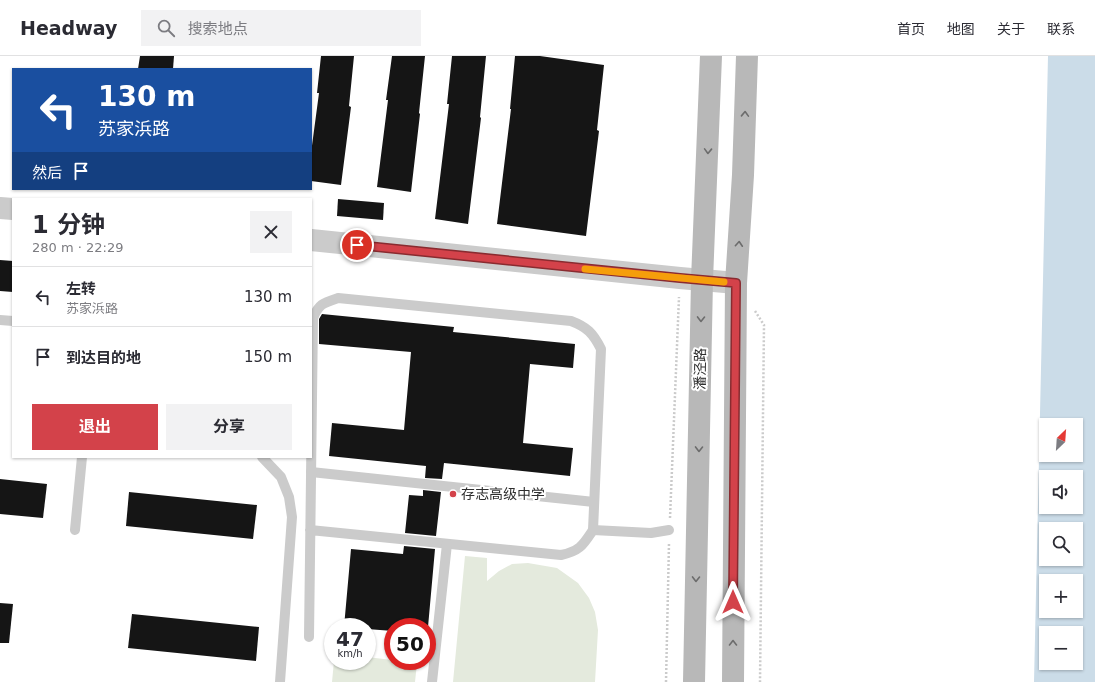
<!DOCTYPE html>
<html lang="zh">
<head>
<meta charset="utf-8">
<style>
  :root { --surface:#fff; --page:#f2f2f3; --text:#2b2b33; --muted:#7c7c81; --line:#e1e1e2; --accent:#d3424a }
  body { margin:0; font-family:"DejaVu Sans","Noto Sans SC",sans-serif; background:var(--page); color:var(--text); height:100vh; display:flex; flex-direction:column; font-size:15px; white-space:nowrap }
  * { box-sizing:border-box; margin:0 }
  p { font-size:13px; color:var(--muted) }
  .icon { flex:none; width:22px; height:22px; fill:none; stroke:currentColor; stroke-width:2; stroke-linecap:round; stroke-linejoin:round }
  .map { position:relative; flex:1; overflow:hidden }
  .details { position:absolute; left:12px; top:142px; width:300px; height:260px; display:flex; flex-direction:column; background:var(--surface); border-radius:0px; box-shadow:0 1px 3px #0004 }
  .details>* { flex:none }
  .guide { position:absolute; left:12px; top:12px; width:300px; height:122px; border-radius:0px; box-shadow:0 1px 3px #0004; background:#1a4fa0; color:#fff; overflow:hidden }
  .needle { width:26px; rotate:25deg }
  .buttons { position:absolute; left:1039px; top:362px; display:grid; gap:8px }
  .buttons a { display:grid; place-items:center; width:44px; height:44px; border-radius:0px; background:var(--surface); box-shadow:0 1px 3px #0004; font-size:20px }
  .speed { position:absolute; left:324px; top:562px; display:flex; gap:8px; font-size:20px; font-weight:700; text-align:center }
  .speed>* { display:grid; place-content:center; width:52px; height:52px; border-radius:50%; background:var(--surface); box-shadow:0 1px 3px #0004; line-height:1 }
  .speed small { font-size:10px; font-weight:400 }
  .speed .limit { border:6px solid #d22; background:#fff; color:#111 }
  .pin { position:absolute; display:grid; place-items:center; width:34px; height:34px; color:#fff; margin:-17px; border:2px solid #fff; border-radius:50%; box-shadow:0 1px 4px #0007 }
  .me { position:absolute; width:44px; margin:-22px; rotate:0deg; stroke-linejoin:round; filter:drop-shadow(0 0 3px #0008) }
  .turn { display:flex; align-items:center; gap:14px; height:84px; padding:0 20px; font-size:18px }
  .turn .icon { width:52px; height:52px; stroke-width:2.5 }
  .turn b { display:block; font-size:28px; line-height:34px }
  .then { display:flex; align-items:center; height:38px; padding:0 20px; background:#0003; gap:8px; font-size:15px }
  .round { display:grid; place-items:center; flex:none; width:42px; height:42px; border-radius:0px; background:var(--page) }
  .summary { display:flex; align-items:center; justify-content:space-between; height:68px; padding:0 20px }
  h1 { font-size:24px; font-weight:700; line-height:30px }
  .button { display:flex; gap:8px; margin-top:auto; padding:8px 20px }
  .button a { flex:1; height:46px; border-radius:0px; background:var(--accent); color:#fff; font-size:16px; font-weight:700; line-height:46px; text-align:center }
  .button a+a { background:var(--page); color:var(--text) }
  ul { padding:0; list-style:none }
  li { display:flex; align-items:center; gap:12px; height:60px; padding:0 20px; border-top:1px solid var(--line) }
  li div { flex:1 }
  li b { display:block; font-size:15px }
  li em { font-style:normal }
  header { display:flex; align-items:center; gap:24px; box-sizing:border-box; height:56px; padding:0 20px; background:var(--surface); border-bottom:1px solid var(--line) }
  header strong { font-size:19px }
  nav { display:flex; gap:22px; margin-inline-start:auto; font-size:14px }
  .search { width:280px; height:36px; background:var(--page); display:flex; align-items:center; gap:10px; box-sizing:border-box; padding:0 14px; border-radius:0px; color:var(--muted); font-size:15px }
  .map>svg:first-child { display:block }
  .green { fill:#e4eadd }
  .water { fill:#cbdce8; fill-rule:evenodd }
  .building { fill:#151515 }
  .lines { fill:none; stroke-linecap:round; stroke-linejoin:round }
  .path { stroke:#cbcbcb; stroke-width:2.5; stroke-dasharray:2 2; stroke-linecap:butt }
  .service { stroke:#cbcbcb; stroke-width:10 }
  .tertiary { stroke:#cbcbcb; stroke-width:22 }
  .secondary { stroke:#b8b8b8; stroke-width:22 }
  .oneway { stroke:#6c6c6c }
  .route-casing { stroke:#892b30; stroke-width:10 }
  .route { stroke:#d3424a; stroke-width:7 }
  .slow { stroke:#f59e0b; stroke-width:7 }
  .poi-dot { fill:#d3424a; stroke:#fff; stroke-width:1.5 }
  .labels { text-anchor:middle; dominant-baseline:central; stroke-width:4; stroke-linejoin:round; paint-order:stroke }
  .street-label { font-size:14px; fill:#2e2e2e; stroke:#fff }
  .poi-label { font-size:14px; fill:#2e2e2e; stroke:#fff; text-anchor:start }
</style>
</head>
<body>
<header>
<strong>Headway</strong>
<div class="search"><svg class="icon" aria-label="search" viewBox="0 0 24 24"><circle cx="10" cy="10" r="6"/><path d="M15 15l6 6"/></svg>搜索地点</div>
<nav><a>首页</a><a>地图</a><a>关于</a><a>联系</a></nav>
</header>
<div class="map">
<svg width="1095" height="626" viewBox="0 0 1095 626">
  <rect width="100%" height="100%" fill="#fff"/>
  <g class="green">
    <path d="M465,500L487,502V525L499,515L512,508L528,507L557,512L578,527L589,542L595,556L598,574L595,626H453Z"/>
    <path d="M367,601L417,607L415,626H332L334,605H367Z"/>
  </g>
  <path class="water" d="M1048,0H1095V626H1034ZM1046,369H1076V399H1046ZM1046,421H1076V451H1046ZM1046,473H1076V503H1046ZM1046,525H1076V555H1046ZM1046,577H1076V607H1046Z"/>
  <g class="building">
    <path d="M140,0H174L173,13H138Z"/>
    <path d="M321,0H354L349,50L351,51L341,129L311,125V97L319,37H317Z"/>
    <path d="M392,0H425L419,57L420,58L411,136L377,131L388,44H386Z"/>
    <path d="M452,0H486L480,61L481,62L468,168L435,163L449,48H447Z"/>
    <path d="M515,0H540L604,9L597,74L599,75L586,180L497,168L511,53H510Z"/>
    <path d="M338,143L384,147L383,164L337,160Z"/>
    <path d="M0,204L13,205V236L0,235Z"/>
    <path d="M322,258L454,271L453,276L575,288L573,312L530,308L523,387L573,392L570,420L444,407L442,423L425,422L426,410L329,400L332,367L404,374L411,296L319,288V263Z"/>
    <path d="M0,423L47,428L43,462L0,458Z"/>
    <path d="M423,434L441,436L436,480L405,477L409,439L423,440Z"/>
    <path d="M129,436L257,449L253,483L126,470Z"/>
    <path d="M404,490L435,493L428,571H393V575L367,573V571H344L351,493L403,498Z"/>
    <path d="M0,547L13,548L9,587H0Z"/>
    <path d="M132,558L259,571L256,605L128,592Z"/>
  </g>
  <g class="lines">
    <g class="path">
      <path d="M755,255L764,269L760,626"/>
      <path d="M670,462L679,241"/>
      <path d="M666,626L669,487"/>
    </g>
    <g class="service">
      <path d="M0,264L13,265"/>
      <path d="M262,401L281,421L289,441L292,461L280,626"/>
      <path d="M311,416L594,446"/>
      <path d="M75,474L82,401"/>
      <path d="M593,474L651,477L669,474"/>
      <path d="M309,581L313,262C319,248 323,247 338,242L571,265C587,271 593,277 601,293L593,474C583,489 580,495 561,499L310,474"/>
      <path d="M432,626L447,488"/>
    </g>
    <g class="tertiary">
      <path d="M0,152L13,153"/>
      <path d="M311,184L680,222L736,227"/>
    </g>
    <g class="secondary">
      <path d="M694,626L702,224L711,0"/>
      <path d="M733,626L736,227L743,119L747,0"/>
    </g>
  </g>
  <defs><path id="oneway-chevron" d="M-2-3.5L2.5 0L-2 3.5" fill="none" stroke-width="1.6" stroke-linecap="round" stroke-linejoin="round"/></defs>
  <g class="oneway">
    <use href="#oneway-chevron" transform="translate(745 58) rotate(-88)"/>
    <use href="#oneway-chevron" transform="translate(708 95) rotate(92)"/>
    <use href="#oneway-chevron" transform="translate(739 188) rotate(-86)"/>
    <use href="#oneway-chevron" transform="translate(701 263) rotate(91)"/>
    <use href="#oneway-chevron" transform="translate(699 393) rotate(91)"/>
    <use href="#oneway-chevron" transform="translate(696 523) rotate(91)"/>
    <use href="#oneway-chevron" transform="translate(733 587) rotate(-90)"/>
  </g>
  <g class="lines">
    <defs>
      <path id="route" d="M357,189L680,222L736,227L733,546"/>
    </defs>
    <use href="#route" class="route-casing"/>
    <use href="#route" class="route"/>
    <path class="slow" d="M585,213L724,226"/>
  </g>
  <circle class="poi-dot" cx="453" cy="438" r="4"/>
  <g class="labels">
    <g class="street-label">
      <text transform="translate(700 313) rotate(-89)">潘泾路</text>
    </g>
    <g class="poi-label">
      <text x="461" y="438">存志高级中学</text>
    </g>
  </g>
</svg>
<div class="buttons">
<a><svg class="needle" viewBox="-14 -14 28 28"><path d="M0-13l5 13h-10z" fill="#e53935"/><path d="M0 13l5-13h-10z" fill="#7c7c81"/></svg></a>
<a><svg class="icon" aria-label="sound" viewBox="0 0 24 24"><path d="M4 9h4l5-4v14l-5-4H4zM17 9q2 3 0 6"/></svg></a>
<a><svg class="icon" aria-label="search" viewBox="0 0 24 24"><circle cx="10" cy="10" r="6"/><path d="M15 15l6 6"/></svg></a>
<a>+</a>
<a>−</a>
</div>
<div class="speed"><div>47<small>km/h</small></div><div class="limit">50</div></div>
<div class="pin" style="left:357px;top:189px;background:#d93025"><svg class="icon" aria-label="arrive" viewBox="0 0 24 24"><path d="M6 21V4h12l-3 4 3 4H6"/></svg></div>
<svg class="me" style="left:733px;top:546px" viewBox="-20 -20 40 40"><path d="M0-17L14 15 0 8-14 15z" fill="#d3424a" stroke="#fff" stroke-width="4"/></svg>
<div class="guide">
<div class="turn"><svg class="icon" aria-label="left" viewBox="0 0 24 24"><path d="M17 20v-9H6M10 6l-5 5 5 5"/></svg><div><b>130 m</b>苏家浜路</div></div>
<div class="then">然后<svg class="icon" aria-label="arrive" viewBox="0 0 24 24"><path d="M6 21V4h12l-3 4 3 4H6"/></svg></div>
</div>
<section class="details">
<div class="summary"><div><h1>1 分钟</h1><p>280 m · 22:29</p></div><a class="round"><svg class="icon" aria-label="close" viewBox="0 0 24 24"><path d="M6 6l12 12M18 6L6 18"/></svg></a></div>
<ul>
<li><svg class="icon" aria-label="left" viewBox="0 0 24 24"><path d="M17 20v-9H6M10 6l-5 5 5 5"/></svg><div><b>左转</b><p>苏家浜路</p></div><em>130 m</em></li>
<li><svg class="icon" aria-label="arrive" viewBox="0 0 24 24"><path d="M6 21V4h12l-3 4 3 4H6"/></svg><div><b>到达目的地</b></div><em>150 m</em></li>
</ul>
<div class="button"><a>退出</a><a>分享</a></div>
</section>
</div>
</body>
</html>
